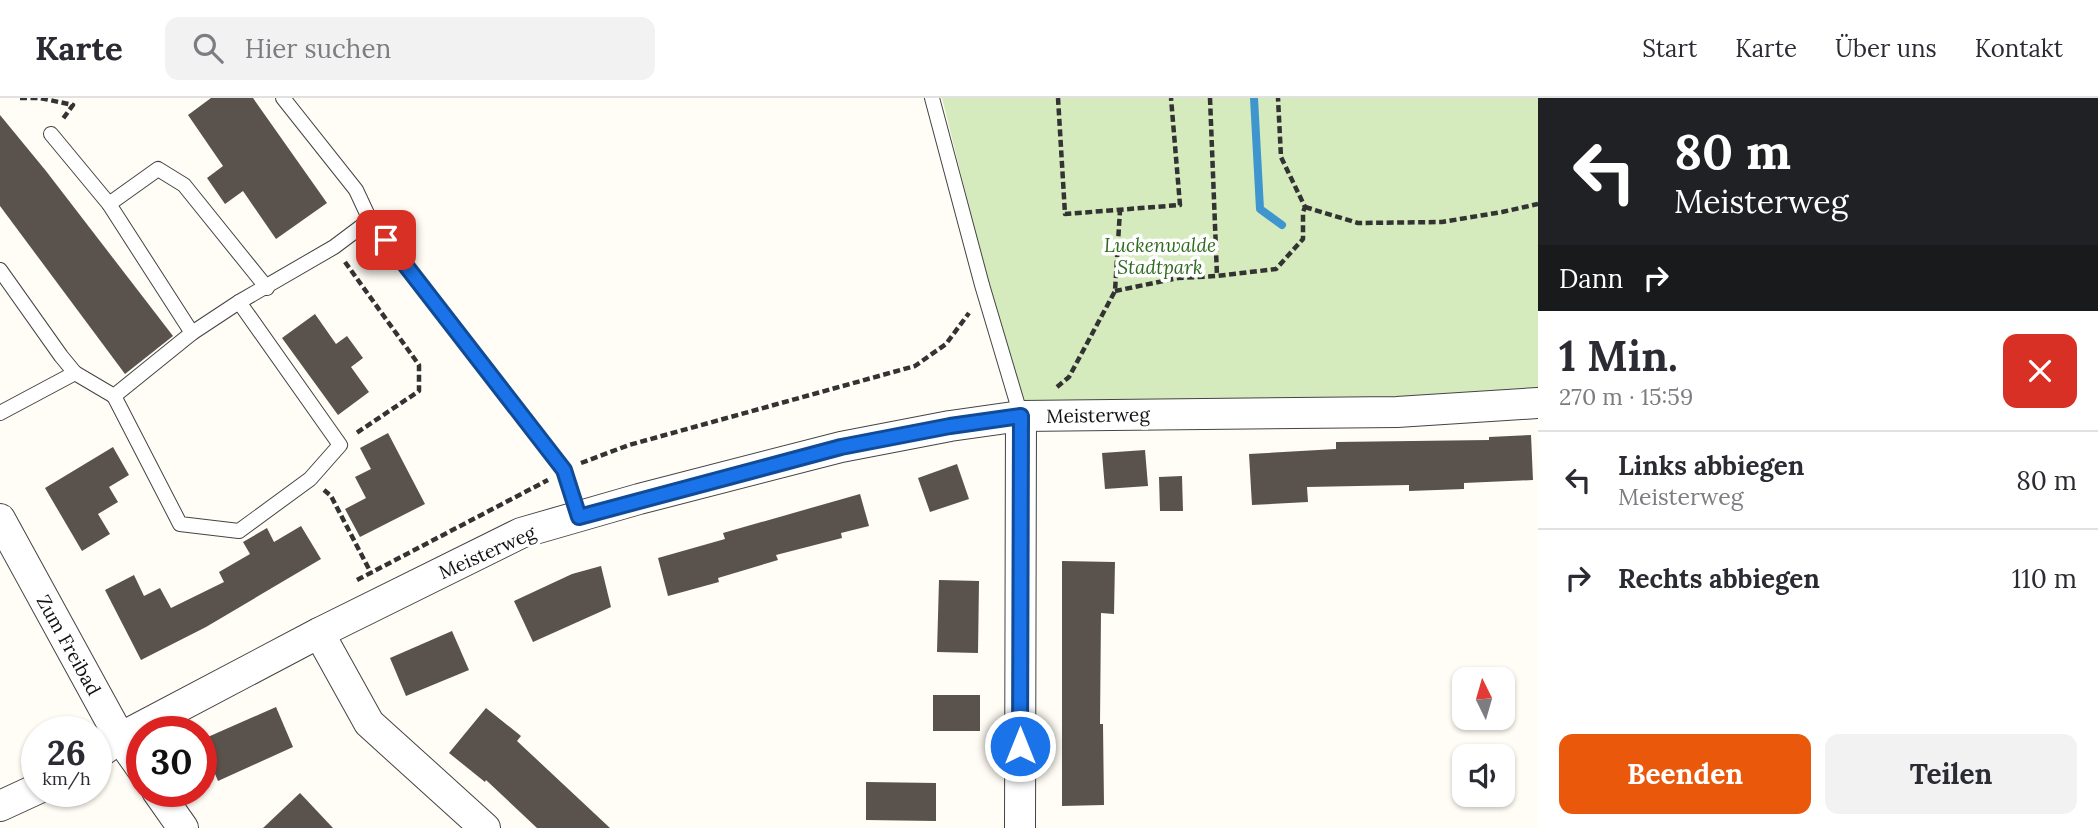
<!DOCTYPE html>
<html lang="de">
<head>
<meta charset="utf-8">
<style>
  :root { --surface:#fff; --page:#f2f2f3; --text:#2b2b33; --muted:#7c7c81; --line:#e1e1e2; --accent:#ea580c }
  body { margin:0; font-family:Lora,serif; background:var(--page); color:var(--text); height:100vh; display:flex; flex-direction:column; font-size:26px; white-space:nowrap }
  * { box-sizing:border-box; margin:0 }
  p { font-size:23px; color:var(--muted) }
  .icon { flex:none; width:38px; height:38px; fill:none; stroke:currentColor; stroke-width:2; stroke-linecap:round; stroke-linejoin:round }
  .map { position:relative; flex:1; overflow:hidden }
  .side { display:flex; flex-direction:column; background:var(--surface); width:560px }
  .side>* { flex:none }
  .guide { background:#202124; color:#fff; overflow:hidden }
  .needle { width:46px; rotate:355deg }
  .controls { position:absolute; left:1452px; top:569px; display:grid; gap:14px }
  .controls a { display:grid; place-items:center; width:63px; height:63px; border-radius:14px; background:var(--surface); box-shadow:0 2px 5px #0004; font-size:35px }
  .speed { position:absolute; left:21px; top:618px; display:flex; gap:14px; font-size:35px; font-weight:700; text-align:center }
  .speed>* { display:grid; place-content:center; width:91px; height:91px; border-radius:50%; background:var(--surface); box-shadow:0 2px 5px #0004; line-height:1 }
  .speed small { font-size:18px; font-weight:400 }
  .speed .limit { border:10px solid #d22; background:#fff; color:#111 }
  .pin { position:absolute; display:grid; place-items:center; width:60px; height:60px; color:#fff; margin:-30px; border-radius:14px; box-shadow:0 4px 10px #0006 }
  .me { position:absolute; width:77px; margin:-38px; rotate:0deg; stroke-linejoin:round; filter:drop-shadow(0 0 5px #0008) }
  .turn { display:flex; align-items:center; gap:24px; height:147px; padding:0 21px; font-size:32px }
  .turn .icon { width:91px; height:91px; stroke-width:2.5 }
  .turn b { display:block; font-size:49px; line-height:60px }
  .then { display:flex; align-items:center; height:66px; padding:0 21px; background:#0003; gap:14px; font-size:26px }
  .round { display:grid; place-items:center; flex:none; width:74px; height:74px; border-radius:14px; background:var(--page) }
  .overview { display:flex; align-items:center; justify-content:space-between; height:119px; padding:0 21px }
  h1 { font-size:42px; font-weight:700; line-height:52px }
  .button { display:flex; gap:14px; margin-top:auto; padding:14px 21px }
  .button a { flex:1; height:80px; border-radius:14px; background:var(--accent); color:#fff; font-size:28px; font-weight:700; line-height:80px; text-align:center }
  .button a+a { background:var(--page); color:var(--text) }
  ul { padding:0; list-style:none }
  li { display:flex; align-items:center; gap:21px; height:98px; padding:0 21px; border-top:2px solid var(--line) }
  li div { flex:1 }
  li b { display:block; font-size:26px }
  li em { font-style:normal }
  header { display:flex; align-items:center; gap:42px; box-sizing:border-box; height:98px; padding:0 35px; background:var(--surface); border-bottom:2px solid var(--line) }
  header strong { font-size:33px }
  nav { display:flex; gap:38px; margin-inline-start:auto; font-size:24px }
  .search { width:490px; height:63px; background:var(--page); display:flex; align-items:center; gap:18px; box-sizing:border-box; padding:0 24px; border-radius:14px; color:var(--muted); font-size:26px }
  main { display:flex; flex:1; min-height:0 }
  .map>svg:first-child { display:block }
  .green { fill:#d5ebbd }
  .lines { fill:none; stroke-linecap:round; stroke-linejoin:round }
  .stream { stroke:#3f96cf; stroke-width:8 }
  .building { fill:#5a524d }
  .lane-casing { stroke:#444; stroke-width:16 }
  .street-casing { stroke:#444; stroke-width:32 }
  .path { stroke:#333; stroke-width:4.5; stroke-dasharray:7 3.5; stroke-linecap:butt }
  .lane { stroke:#fff; stroke-width:14 }
  .street { stroke:#fff; stroke-width:30 }
  .route-casing { stroke:#114b97; stroke-width:18 }
  .route { stroke:#1a73e8; stroke-width:12 }
  .labels { text-anchor:middle; dominant-baseline:central; stroke-width:7; stroke-linejoin:round; paint-order:stroke }
  .park-label { font-size:19px; font-style:italic; fill:#2f6b1f; stroke:#fff }
  .street-label { font-size:19px; fill:#111; stroke:#fff }
</style>
</head>
<body>
<header>
<strong>Karte</strong>
<div class="search"><svg class="icon" aria-label="search" viewBox="0 0 24 24"><circle cx="10" cy="10" r="6"/><path d="M15 15l6 6"/></svg>Hier suchen</div>
<nav><a>Start</a><a>Karte</a><a>Über uns</a><a>Kontakt</a></nav>
</header>
<main>
<div class="map">
<svg width="1538" height="730" viewBox="0 0 1538 730">
  <rect width="100%" height="100%" fill="#fffdf5"/>
  <path class="green" d="M942,0H1538V307L1021,318Z"/>
  <g class="lines">
    <path class="stream" d="M1254,0L1260,111L1282,127"/>
  </g>
  <g class="building">
    <path d="M211,0H253L327,105L276,141L243,93L225,106L207,80L223,68L188,17Z"/>
    <path d="M0,17L46,73L173,238L125,276L0,108Z"/>
    <path d="M315,216L336,246L347,238L363,260L351,269L369,294L338,317L282,240Z"/>
    <path d="M388,335L425,406L360,439L345,411L366,400L355,379L371,371L360,350Z"/>
    <path d="M1531,337L1533,382L1464,385V391L1409,393V387L1307,389L1308,404L1252,407L1249,356L1336,351V344L1489,342V339Z"/>
    <path d="M113,349L129,377L109,389L118,404L98,416L110,436L82,453L45,390Z"/>
    <path d="M1145,352L1148,388L1105,391L1102,355Z"/>
    <path d="M957,366L969,401L930,414L918,380Z"/>
    <path d="M1182,378L1183,413H1160L1159,379Z"/>
    <path d="M860,396L869,428L841,435L842,440L776,457L778,462L718,480L719,484L668,498L658,460L725,441L723,435Z"/>
    <path d="M301,428L321,461L206,529L141,562L105,492L134,477L144,498L160,490L171,510L224,484L219,474L250,456L243,444L267,430L274,444Z"/>
    <path d="M1062,463L1115,464L1114,516L1101,515L1100,626H1103L1104,707L1062,708Z"/>
    <path d="M601,468L611,509L533,544L514,503L572,476Z"/>
    <path d="M939,482L979,483L978,555L937,554Z"/>
    <path d="M452,533L469,572L406,598L390,560Z"/>
    <rect x="933" y="597" width="47" height="36"/>
    <path d="M276,609L293,649L218,683L201,642Z"/>
    <path d="M486,610L521,638L517,643L610,730H537L486,682L485,684L449,655Z"/>
    <path d="M866,684L936,685V723L866,722Z"/>
    <path d="M300,695L333,730H263Z"/>
  </g>
  <g class="lines">
    <defs>
      <g id="lane">
        <path d="M932,0L982,187L1021,318"/>
        <path d="M51,36L109,106L192,235"/>
        <path d="M109,106L158,71L184,87L267,190"/>
        <path d="M370,122L564,372L579,419"/>
        <path d="M0,172L61,258L75,275L114,298L192,235L239,204L334,149L370,122L356,92L283,0"/>
        <path d="M114,298L180,426L239,433L310,381L340,347L239,204"/>
        <path d="M0,315L75,275"/>
      </g>
      <g id="street">
        <path d="M0,421L120,640L142,671"/>
        <path d="M319,535L369,625L485,730"/>
        <path d="M96,657L120,640L319,535L521,435L639,401L841,349L950,328L1021,318L1397,314L1538,305"/>
        <path d="M157,693L183,730"/>
        <path d="M0,708L37,691"/>
        <path d="M1020,730L1021,318"/>
      </g>
    </defs>
    <use href="#lane" class="lane-casing"/>
    <use href="#street" class="street-casing"/>
    <g class="path">
      <path d="M20,0H40L73,7L62,22"/>
      <path d="M1058,0L1065,116L1180,107L1171,0"/>
      <path d="M1210,0L1217,178"/>
      <path d="M1305,109L1358,125L1442,124L1502,114L1538,106"/>
      <path d="M345,164L419,267V293L355,336"/>
      <path d="M1115,193L1178,180L1217,178L1276,171L1303,141V114L1305,109L1281,59L1278,0"/>
      <path d="M1057,289L1069,279L1115,193L1120,112"/>
      <path d="M581,365L629,347L915,268L946,246L969,215"/>
      <path d="M324,392L331,398L371,475"/>
      <path d="M357,482L548,382"/>
    </g>
    <use href="#lane" class="lane"/>
    <use href="#street" class="street"/>
  </g>
  <g class="lines">
    <defs>
      <path id="route" d="M386,142L564,372L579,419L841,349L950,328L1021,318L1020,648"/>
    </defs>
    <use href="#route" class="route-casing"/>
    <use href="#route" class="route"/>
  </g>
  <g class="labels">
    <g class="park-label">
      <text x="1160" y="147">Luckenwalde<tspan x="1160" dy="22">Stadtpark</tspan></text>
    </g>
    <g class="street-label">
      <text transform="translate(1098 317) rotate(-1)">Meisterweg</text>
      <text transform="translate(487 454) rotate(-24)">Meisterweg</text>
      <text transform="translate(69 547) rotate(61)">Zum Freibad</text>
    </g>
  </g>
</svg>
<div class="controls">
<a><svg class="needle" viewBox="-14 -14 28 28"><path d="M0-13l5 13h-10z" fill="#e53935"/><path d="M0 13l5-13h-10z" fill="#7c7c81"/></svg></a>
<a><svg class="icon" aria-label="sound" viewBox="0 0 24 24"><path d="M4 9h4l5-4v14l-5-4H4zM17 9q2 3 0 6"/></svg></a>
</div>
<div class="speed"><div>26<small>km/h</small></div><div class="limit">30</div></div>
<div class="pin" style="left:386px;top:142px;background:#d93025"><svg class="icon" aria-label="arrive" viewBox="0 0 24 24"><path d="M6 21V4h12l-3 4 3 4H6"/></svg></div>
<svg class="me" style="left:1020px;top:648px" viewBox="-20 -20 40 40"><circle r="17" fill="#1a73e8" stroke="#fff" stroke-width="3"/><path d="M0-11L8 9 0 5-8 9z" fill="#fff"/></svg>
</div>
<section class="side">
<div class="guide">
<div class="turn"><svg class="icon" aria-label="left" viewBox="0 0 24 24"><path d="M17 20v-9H6M10 6l-5 5 5 5"/></svg><div><b>80 m</b>Meisterweg</div></div>
<div class="then">Dann<svg class="icon" aria-label="right" viewBox="0 0 24 24"><path d="M7 20v-9h11M14 6l5 5-5 5"/></svg></div>
</div>
<div class="overview"><div><h1>1 Min.</h1><p>270 m · 15:59</p></div><a class="round" style="background:#d93025;color:#fff"><svg class="icon" aria-label="close" viewBox="0 0 24 24"><path d="M6 6l12 12M18 6L6 18"/></svg></a></div>
<ul>
<li><svg class="icon" aria-label="left" viewBox="0 0 24 24"><path d="M17 20v-9H6M10 6l-5 5 5 5"/></svg><div><b>Links abbiegen</b><p>Meisterweg</p></div><em>80 m</em></li>
<li><svg class="icon" aria-label="right" viewBox="0 0 24 24"><path d="M7 20v-9h11M14 6l5 5-5 5"/></svg><div><b>Rechts abbiegen</b></div><em>110 m</em></li>
</ul>
<div class="button"><a>Beenden</a><a>Teilen</a></div>
</section>
</main>
</body>
</html>
